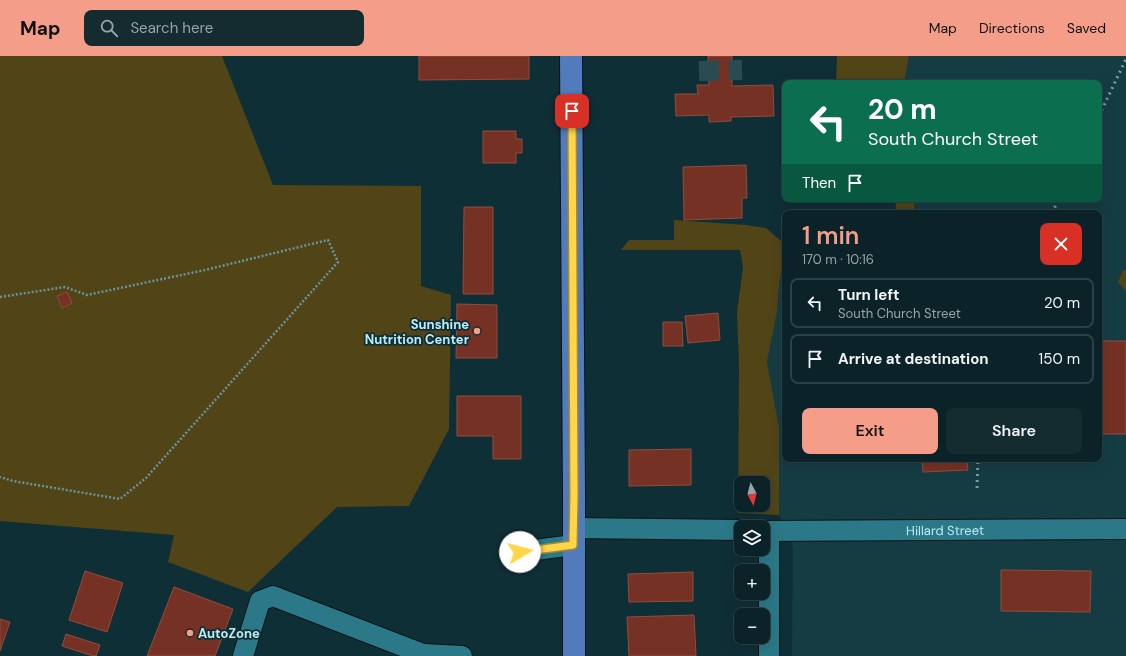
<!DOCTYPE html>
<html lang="en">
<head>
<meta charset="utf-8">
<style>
  :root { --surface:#0b2328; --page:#142b30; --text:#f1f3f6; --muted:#9aa4a8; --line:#2b4045; --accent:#f49e8a }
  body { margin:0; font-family:"DM Sans",sans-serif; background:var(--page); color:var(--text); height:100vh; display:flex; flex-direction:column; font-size:15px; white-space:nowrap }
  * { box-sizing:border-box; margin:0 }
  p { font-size:13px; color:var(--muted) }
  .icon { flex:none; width:22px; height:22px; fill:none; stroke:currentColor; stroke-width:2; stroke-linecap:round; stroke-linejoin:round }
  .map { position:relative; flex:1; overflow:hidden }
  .drawer { position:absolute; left:782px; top:154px; width:320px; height:252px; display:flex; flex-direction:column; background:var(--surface); border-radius:8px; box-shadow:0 4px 16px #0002,0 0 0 1px var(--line) }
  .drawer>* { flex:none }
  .hud { position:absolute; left:782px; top:24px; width:320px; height:122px; border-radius:8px; box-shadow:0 4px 16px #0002,0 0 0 1px var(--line); background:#0b6e4f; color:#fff; overflow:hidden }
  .needle { width:26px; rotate:173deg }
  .buttons { position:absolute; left:734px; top:420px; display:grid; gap:8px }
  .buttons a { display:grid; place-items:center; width:36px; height:36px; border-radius:8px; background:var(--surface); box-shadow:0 4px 16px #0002,0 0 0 1px var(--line); font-size:20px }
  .pin { position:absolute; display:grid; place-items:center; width:34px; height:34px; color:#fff; margin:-17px; border-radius:8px; box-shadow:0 2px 6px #0006 }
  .me { position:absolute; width:44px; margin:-22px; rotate:82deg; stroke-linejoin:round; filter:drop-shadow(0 0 3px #0008) }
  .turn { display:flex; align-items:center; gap:14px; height:84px; padding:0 20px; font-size:18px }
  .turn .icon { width:52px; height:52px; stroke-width:2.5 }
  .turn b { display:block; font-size:28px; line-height:34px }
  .then { display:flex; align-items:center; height:38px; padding:0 20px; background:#0003; gap:8px; font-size:15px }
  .round { display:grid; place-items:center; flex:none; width:42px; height:42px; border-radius:8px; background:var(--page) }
  .summary { display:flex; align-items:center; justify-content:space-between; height:68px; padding:0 20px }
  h1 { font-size:24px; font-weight:600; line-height:30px; color:var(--accent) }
  .cta { display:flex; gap:8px; margin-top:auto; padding:8px 20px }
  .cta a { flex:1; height:46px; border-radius:8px; background:var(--accent); color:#111; font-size:16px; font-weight:600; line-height:46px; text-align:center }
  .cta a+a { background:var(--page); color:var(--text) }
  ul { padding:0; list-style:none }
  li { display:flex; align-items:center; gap:12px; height:50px; margin:0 8px 6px; padding:0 12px; border:2px solid var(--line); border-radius:8px }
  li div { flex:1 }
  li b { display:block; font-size:15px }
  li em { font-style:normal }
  header { display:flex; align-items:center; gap:24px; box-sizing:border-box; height:56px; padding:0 20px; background:var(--accent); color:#111 }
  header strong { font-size:19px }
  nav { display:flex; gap:22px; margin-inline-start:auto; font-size:14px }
  .search { width:280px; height:36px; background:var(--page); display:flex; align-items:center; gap:10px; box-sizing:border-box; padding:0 14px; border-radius:8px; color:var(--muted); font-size:15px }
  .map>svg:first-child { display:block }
  .built { fill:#163c43 }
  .green { fill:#514417; fill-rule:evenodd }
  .building { fill:#753224; stroke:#914c3d }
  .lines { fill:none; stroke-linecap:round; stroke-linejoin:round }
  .minor-tunnel { stroke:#294b52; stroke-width:20; stroke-dasharray:20 10; stroke-linecap:butt }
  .minor-casing { stroke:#081518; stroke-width:22 }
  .major-casing { stroke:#081518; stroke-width:24 }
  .path { stroke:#6c939b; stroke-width:2.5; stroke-dasharray:2 2; stroke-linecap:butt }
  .minor { stroke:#2b7988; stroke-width:20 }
  .major { stroke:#517bbc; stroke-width:22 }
  .rail { stroke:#769ea7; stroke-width:3; stroke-dasharray:2 4; stroke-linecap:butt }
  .route-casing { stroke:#a68a30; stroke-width:10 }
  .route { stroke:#ffd54a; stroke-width:7 }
  .poi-dot { fill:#f49e8a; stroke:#0f2f36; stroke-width:1.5 }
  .labels { text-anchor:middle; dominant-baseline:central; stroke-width:3.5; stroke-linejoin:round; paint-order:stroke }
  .poi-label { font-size:13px; font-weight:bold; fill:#bdeaf4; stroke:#0f2f36; text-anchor:end }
  .street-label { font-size:13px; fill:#bdeaf4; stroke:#0f2f36 }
</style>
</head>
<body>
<header>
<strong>Map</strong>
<div class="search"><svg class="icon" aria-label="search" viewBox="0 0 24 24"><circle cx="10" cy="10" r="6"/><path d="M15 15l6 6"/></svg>Search here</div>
<nav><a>Map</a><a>Directions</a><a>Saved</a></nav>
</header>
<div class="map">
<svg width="1126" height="600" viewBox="0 0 1126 600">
  <rect width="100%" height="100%" fill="#0f2f36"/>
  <path class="built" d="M909,0H1126V600H792L793,491L779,459V371L767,306L777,256L780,219L785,218V403H1099V157H914L915,143H1099V27H904Z"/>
  <g class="green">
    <path d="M0,0H222L273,129L421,130V230L451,239L449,373L409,450L337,451L248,536L168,506L174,479L0,465Z"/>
    <path d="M837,0H909L904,27H836Z"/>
    <path d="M895,143H915L914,157H895L896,149Z"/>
    <path d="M674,164L746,169L766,172L781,185L785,187V218L780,219L777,256L767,306L779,371V459L738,457L739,311L737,256L743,211L740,194H621L629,184H674ZM741,427H763V449H741Z"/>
    <path d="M1123,214H1126V235L1118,226Z"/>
  </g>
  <g class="building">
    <path d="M419,0H529V23L419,24Z"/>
    <path d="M708,0H732V30L773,29L774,60L731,61V65L709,66V59L676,60L675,38H698L697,29H709Z"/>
    <path d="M483,75H516V83H522V97H516V107H483Z"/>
    <path d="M746,109L747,142H742V162L684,164L683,111Z"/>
    <path d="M464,151H493V238H463Z"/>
    <path d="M67,236L72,247L62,252L57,240Z"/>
    <path d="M457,248L497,249V302H456Z"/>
    <path d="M718,257L720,284L688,287L685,260Z"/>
    <path d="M663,266H682L683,290H663Z"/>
    <rect x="1099" y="285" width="27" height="93"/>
    <path d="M457,340H521V403H493V380H457Z"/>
    <path d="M691,393V429L629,430V394Z"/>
    <path d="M922,403H967L968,414L923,416Z"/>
    <path d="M1001,514L1091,515L1090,556L1001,555Z"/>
    <path d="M85,515L123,527L107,576L69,564Z"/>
    <path d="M693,516V545L629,546L628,518Z"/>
    <path d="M174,531L233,553L215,600H147Z"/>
    <path d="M694,559L696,600H629L627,561Z"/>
    <path d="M0,563L10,566L0,595Z"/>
    <path d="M66,578L100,589L96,600H93L62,590Z"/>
  </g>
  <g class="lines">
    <path class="minor-tunnel" d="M699,15L742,14"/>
    <defs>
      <g id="minor">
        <path d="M574,472L741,474"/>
        <path id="s1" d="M763,475L1126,473"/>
        <path d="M769,475V600"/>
        <path d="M520,496L573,489"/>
        <path d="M243,600L260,545L273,540L423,598"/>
        <path d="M421,600L423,598L462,600"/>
      </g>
      <path id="major" d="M571,0L574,439V600"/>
    </defs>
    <use href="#minor" class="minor-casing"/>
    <use href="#major" class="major-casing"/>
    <path class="path" d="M0,241L65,231L87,239L205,214L328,184L338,206L146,422L120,443L13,425L0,421"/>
    <use href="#minor" class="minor"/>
    <use href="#major" class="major"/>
    <g class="rail">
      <path d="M1099,60L1126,3"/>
      <path d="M1052,157L1059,143"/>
      <path d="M977,432L978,403"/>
    </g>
  </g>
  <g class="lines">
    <defs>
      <path id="route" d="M520,496L573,489L574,439L572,55"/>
    </defs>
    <use href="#route" class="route-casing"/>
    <use href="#route" class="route"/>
  </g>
  <g class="poi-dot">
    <circle cx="477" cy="275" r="4"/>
    <circle cx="190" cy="577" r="4"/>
  </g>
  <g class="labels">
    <g class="poi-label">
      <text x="469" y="268">Sunshine<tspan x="469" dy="15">Nutrition Center</tspan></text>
      <text x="198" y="577" text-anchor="start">AutoZone</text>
    </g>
    <g class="street-label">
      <text stroke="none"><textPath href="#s1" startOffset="182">Hillard Street</textPath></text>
    </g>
  </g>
</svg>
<div class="buttons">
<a><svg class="needle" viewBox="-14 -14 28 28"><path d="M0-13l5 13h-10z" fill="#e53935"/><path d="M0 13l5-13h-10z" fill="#9aa4a8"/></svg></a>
<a><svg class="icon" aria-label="layers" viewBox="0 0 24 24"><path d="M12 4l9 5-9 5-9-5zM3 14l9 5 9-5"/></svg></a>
<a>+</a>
<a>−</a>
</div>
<div class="pin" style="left:572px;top:55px;background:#d93025"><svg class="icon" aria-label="arrive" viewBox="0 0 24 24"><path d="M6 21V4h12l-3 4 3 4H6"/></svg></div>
<svg class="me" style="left:520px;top:496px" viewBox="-20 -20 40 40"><circle r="19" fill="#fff"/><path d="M0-13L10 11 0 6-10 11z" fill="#ffd54a"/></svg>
<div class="hud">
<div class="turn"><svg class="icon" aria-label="left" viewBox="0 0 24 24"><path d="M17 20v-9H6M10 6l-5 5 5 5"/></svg><div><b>20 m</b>South Church Street</div></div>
<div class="then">Then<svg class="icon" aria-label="arrive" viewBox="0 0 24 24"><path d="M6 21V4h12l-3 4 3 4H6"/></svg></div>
</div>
<section class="drawer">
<div class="summary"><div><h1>1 min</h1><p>170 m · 10:16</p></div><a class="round" style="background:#d93025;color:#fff"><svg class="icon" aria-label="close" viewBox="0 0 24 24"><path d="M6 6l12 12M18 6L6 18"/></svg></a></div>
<ul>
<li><svg class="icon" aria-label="left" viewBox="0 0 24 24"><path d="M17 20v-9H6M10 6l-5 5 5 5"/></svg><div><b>Turn left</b><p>South Church Street</p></div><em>20 m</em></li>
<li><svg class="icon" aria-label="arrive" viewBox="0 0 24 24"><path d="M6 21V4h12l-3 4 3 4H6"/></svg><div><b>Arrive at destination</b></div><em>150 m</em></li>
</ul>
<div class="cta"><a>Exit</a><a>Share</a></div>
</section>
</div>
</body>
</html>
